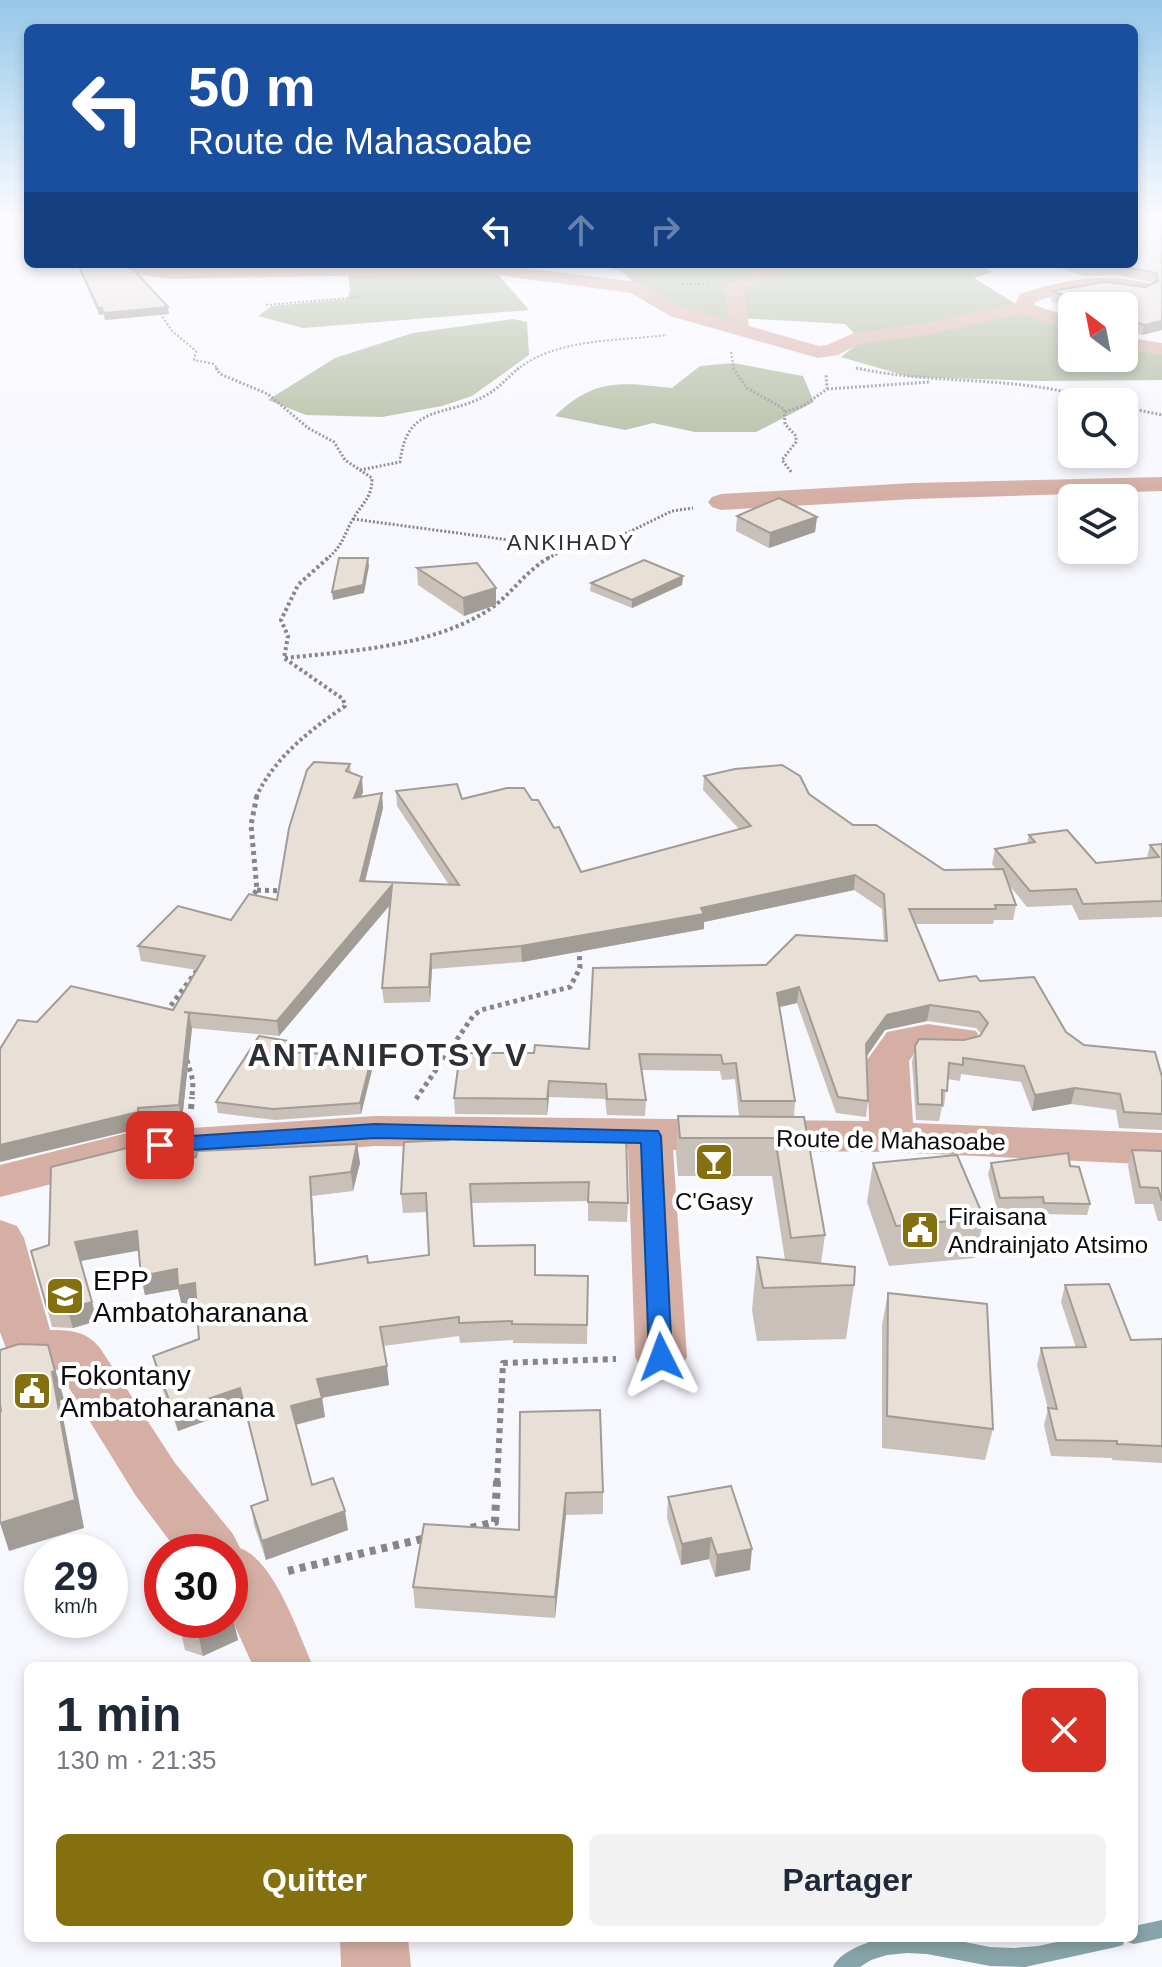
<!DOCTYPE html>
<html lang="fr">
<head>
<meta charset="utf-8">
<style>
  :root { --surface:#fff; --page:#f2f2f3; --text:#1f2937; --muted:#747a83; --accent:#857010 }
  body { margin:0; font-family:Arial,sans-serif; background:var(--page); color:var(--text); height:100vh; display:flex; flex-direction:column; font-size:30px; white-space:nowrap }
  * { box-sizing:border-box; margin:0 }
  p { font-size:26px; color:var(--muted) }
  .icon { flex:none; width:44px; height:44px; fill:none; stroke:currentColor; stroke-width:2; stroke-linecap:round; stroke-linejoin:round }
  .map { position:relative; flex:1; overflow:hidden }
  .sheet { position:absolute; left:24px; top:1662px; width:1114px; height:280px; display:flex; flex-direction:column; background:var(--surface); border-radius:12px; box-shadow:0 4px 12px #0003 }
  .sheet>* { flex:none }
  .top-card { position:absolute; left:24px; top:24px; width:1114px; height:244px; border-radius:12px; box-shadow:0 4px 12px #0003; background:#1a4fa0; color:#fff; overflow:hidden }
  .needle { width:52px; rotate:328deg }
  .tools { position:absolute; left:1058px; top:292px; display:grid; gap:16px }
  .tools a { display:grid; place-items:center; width:80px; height:80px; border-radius:12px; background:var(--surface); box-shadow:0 4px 12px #0003; font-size:40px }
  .speed { position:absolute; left:24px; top:1534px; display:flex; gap:16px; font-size:40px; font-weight:700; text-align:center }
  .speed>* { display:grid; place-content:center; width:104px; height:104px; border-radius:50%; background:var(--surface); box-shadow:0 4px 12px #0003; line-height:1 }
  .speed small { font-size:20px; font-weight:400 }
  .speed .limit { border:12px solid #d22; background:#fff; color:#111 }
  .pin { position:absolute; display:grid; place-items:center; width:68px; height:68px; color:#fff; margin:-34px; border-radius:16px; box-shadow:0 4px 12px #0006 }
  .me { position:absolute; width:88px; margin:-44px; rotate:357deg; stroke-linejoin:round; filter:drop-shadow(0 0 6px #0008) }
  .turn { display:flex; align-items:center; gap:28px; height:168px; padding:0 32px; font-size:36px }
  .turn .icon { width:104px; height:104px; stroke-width:2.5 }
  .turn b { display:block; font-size:56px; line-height:68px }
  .lanes { display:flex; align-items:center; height:76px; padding:0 32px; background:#0003; justify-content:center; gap:40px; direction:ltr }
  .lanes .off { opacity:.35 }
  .round { display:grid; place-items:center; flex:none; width:84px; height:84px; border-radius:12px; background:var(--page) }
  .headline { display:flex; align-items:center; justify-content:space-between; height:136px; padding:0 32px }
  h1 { font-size:48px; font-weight:700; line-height:60px }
  .action { display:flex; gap:16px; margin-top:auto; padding:16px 32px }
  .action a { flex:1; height:92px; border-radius:12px; background:var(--accent); color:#fff; font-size:32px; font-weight:700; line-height:92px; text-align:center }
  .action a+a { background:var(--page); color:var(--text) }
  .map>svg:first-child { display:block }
  .forest { fill:#aab697 }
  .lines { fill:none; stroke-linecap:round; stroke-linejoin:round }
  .stream { fill:#87a5a9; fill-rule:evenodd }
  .path-far5 { stroke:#85858a; stroke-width:2; stroke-dasharray:2 2; stroke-linecap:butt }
  .path-far4 { stroke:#85858a; stroke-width:3; stroke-dasharray:2 2; stroke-linecap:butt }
  .path-far3 { stroke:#85858a; stroke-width:4; stroke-dasharray:3 3; stroke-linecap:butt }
  .path-far2 { stroke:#85858a; stroke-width:5; stroke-dasharray:4 4; stroke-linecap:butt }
  .path-far1 { stroke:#85858a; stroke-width:6; stroke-dasharray:5 5; stroke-linecap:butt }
  .path { stroke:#85858a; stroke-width:8; stroke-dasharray:6 6; stroke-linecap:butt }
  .minor { fill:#d5afa3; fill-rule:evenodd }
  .wall { fill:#c8c0b9 }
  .shaded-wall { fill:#a29c96 }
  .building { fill:#e8dfd7; stroke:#a29c96; stroke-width:2 }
  .route { fill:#1a73e8; stroke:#114b97; stroke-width:2 }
  .labels { text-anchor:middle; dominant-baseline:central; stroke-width:8; stroke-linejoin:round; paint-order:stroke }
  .far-neighbourhood-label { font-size:22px; letter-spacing:2px; fill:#2e2e37; stroke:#fff }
  .street-label { font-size:24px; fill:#0c0c0f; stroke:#fff }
  .poi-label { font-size:24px; fill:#0c0c0f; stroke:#fff }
  .near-poi-label { font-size:28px; fill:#0c0c0f; stroke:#fff; text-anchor:start }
  .district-label { font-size:32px; font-weight:bold; letter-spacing:2px; fill:#2e2e37; stroke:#fff }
</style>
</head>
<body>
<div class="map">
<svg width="1162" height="1967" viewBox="0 0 1162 1967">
  <rect width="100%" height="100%" fill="#f7f7fe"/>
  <g class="forest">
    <path d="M351,264H489L529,310L303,328L258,316L272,306L348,299L350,290L347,265Z"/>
    <path d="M594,264H977L992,272L974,278L1016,304C964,319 911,329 857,336L845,324L738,318L735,328L646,293L621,271Z"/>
    <path d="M1019,314H1031L1072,331V358H1124V348L1162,354V380L1039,381L910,377L841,357L861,341Z"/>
    <path d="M513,319L527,322L529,355L472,396L442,406L382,417L306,415L268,400L335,358L413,333Z"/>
    <path d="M733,363L803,376L814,402L756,432H695L653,423L625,430L555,416C594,378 621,382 672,388L700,366Z"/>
  </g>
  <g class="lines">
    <g class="stream">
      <path d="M1162,1920V1938L1134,1944L1127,1942L1126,1938H1134V1926Z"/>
      <path d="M880,1938H944L990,1947L1014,1948L1038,1946L1076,1938H1125L1123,1945L1116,1947L1025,1967L990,1966L927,1954L907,1953L887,1955L871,1960L860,1967H833C840,1951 865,1944 880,1938Z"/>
    </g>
    <g class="path-far5">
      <path d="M682,284H708"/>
      <path d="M266,305L360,297"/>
      <path d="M158,310L172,331L196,351L194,360L214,364L218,370"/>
      <path d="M731,352L734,370"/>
      <path d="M856,368L865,370"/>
      <path d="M517,370C554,338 620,341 667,335"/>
    </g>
    <g class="path-far4">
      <path d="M216,368L220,374L268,394L308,428L334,442L345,460L372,478C372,498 363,502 353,519C343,536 344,544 328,558"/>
      <path d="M733,368L747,388L784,409L785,424L796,436V442L782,460L792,473"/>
      <path d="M856,368C938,386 1022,374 1102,402"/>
      <path d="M827,389L930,382"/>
      <path d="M1124,407L1162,415"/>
      <path d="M785,412L803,406L827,389L826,374"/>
      <path d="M360,470L400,462C407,403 444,418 485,396C498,389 508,377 519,368"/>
      <path d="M353,519L569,548L627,533L672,511L693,508"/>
      <path d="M548,558L569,548"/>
    </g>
    <g class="path-far3">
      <path d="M285,658C351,651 429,647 487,611C511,596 525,570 552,556"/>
      <path d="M256,797C275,757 309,731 345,706L343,699L284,658L288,636L281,620L298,585L330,556"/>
    </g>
    <g class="path-far2">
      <path d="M257,890L284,891"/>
      <path d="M249,900L257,890L251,825L257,795"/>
      <path d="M166,1012L198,969"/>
      <path d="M187,1060L193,1081L192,1099"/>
      <path d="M416,1099L473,1016L481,1010L570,987L580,968L579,948"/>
    </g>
    <g class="path-far1">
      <path d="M191,1109L192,1097"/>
      <path d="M497,1483L503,1363L616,1359"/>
    </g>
    <g class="path">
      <path d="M471,1528L495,1522L497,1481"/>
      <path d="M288,1571L426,1538"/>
    </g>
    <g class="minor">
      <path d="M126,264L169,267L495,264L636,282L684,308L729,320L725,289L727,285L765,264H787L744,291L749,326L819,346L827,345L854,333L926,323L1015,304L1020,294C1065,279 1105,272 1152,284L1154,288L1145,294C1107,284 1072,289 1035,302L1034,305L1072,318V331L1022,314L926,335L859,344L838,355L818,358L670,316L631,293L483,273L169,279L132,273Z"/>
      <path d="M1124,337L1162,343V355L1124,349Z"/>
      <path d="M1162,477V491L913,499L721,510L712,507L708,502L712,497L721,494L913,483Z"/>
      <path d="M928,1024L976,1031L982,1040L976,1049L961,1053L915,1052L909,1061L913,1123L1162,1133V1165L892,1152L673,1150L687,1357L679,1371L661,1377L643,1371L635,1357L628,1149L375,1146L131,1164L0,1197V1165L131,1132L375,1116L869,1121L867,1060L887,1032Z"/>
      <path d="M0,1220L17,1226L24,1238L50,1330C71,1330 86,1331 100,1348L175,1463L233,1534L240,1548C275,1561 298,1633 313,1666H253L230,1615V1552H178L136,1496L58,1370H30L12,1364L0,1332Z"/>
      <path d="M340,1938H408L411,1967H341Z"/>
    </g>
  </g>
  <g class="wall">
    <path d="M1162,220V330L1142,335L1124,328V306H1072V309L1051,301L1052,291L1146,287L1154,283L1118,275L1084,276L1047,264H1134Z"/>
    <path d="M77,264H125L168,307L169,314L105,320L103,314L99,315Z"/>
    <path d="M737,516L817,517L815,532L769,548L736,531Z"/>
    <path d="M417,568L496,588V605L464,616L418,585Z"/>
    <path d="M683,576L682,585L632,608L590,591L591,583Z"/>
    <path d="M350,764L351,773L363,792L361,796L383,808L365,882L449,885L397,806L396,791L462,799L581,872L739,829L703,790L704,776L809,794L853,825L944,870L996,869L992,864L995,849L1027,844L1029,835L1096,863L1147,858L1150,845L1162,844V917L1079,920L1072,905L1027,907L1009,885L1016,905L1013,920H994L993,924H916L939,981H980L1066,1032L1084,1045L1162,1077V1130L1119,1128L1116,1110L1071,1104L1032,1111L1021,1082L961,1074L960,1081L947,1079L944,1107H942L939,1121L916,1120L912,1062L915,1046L964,1040L980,1036L981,1034L976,1028L927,1021L885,1030L867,1056L868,1101L866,1117L836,1113L797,1003L779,1007L795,1101L794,1117L825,1235L821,1264L854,1285L846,1339L757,1341L752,1310L757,1257L785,1260L772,1176H678L676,1153L678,1116H739L735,1079L722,1080L720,1071L642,1070L646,1100L645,1116L607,1115L605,1099L549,1097L547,1115L455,1114L454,1098L534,1053L589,1049L766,965L884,940L882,909L854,890L704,922V929L522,962L432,969L430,1002L384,1003L382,988L391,904L279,1036L191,1028L182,1121L141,1124L142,1128L37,1022L173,1010L197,970L141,961L138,946L231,920L277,900Z"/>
    <path d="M296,1052L373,1066L361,1114L275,1120L218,1113L216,1102Z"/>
    <path d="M612,1133L628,1203L627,1222L588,1221V1201L472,1203L474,1246L536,1275L588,1276L587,1344L513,1343V1340L460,1343L459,1336L383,1346L389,1385L322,1398L325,1417L296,1425L312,1485L348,1530L266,1560L254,1525L251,1506L267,1500L244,1407L178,1431L157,1375L153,1356L199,1339L196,1303L182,1306L178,1289L145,1295L141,1276L139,1250L81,1261L97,1321L73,1328L52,1327L47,1308L49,1245L142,1147L146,1164L357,1144L360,1163L353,1191L312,1196L316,1265L368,1263L429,1255L427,1212L403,1213L401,1194L544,1140L612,1139Z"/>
    <path d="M1132,1150L1162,1151V1221H1158L1153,1204H1135L1128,1166Z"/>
    <path d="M873,1163L984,1218L975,1258L889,1266L867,1202Z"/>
    <path d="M991,1163L1070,1166L1090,1204L1087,1215L1042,1214L1040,1208L997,1209L988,1174Z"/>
    <path d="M1065,1285L1131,1340L1162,1339V1463L1112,1460V1458L1051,1456L1044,1425L1048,1409L1037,1365L1041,1348H1076L1061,1302Z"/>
    <path d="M888,1293L993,1429L985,1460L882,1448V1325Z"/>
    <path d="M520,1412L603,1492V1514L566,1515L555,1618L415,1608L413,1587L519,1530Z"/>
    <path d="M668,1497L750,1570L715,1577L709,1559L681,1565L667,1518Z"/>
    <path d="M233,1619L238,1640L203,1656L185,1650L178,1620Z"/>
  </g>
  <g class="shaded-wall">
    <path d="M168,307L169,314L105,320L104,313Z"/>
    <path d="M98,308H102L103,314L99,315Z"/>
    <path d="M1162,321V330L1142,335L1144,325Z"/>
    <path d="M817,517L815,532L769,548L770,533Z"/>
    <path d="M368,558L369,566L364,593L333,600L332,592Z"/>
    <path d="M683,576L682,585L632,608V600Z"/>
    <path d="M496,588V605L464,616L463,598Z"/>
    <path d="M362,777L363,792L355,812L354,798Z"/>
    <path d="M382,793L383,808L361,897L360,881Z"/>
    <path d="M855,875L854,890L704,922V929L522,962L521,946Z"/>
    <path d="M392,885L394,900L279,1036L277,1021Z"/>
    <path d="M431,954L432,969L430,1002L429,987Z"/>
    <path d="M799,987L797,1003L775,1008L777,993Z"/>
    <path d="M930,1005L927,1021L885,1030L864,1060L866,1044L887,1015Z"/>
    <path d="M189,1013L192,1029L182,1121L179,1105Z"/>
    <path d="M294,1042L296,1053L288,1052Z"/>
    <path d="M372,1056L373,1066L361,1114L360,1103Z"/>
    <path d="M549,1081V1097L547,1115V1099Z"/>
    <path d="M1075,1088L1071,1104L1032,1111L1035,1095Z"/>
    <path d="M138,1108L142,1128L0,1162V1145Z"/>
    <path d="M357,1144L360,1163L353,1191L351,1172Z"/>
    <path d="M310,1177L312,1196L317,1284L315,1265Z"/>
    <path d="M137,1231L142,1250L80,1261L75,1242Z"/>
    <path d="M177,1269L195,1283L199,1302L182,1306L178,1289L145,1295L141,1276Z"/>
    <path d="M92,1302L97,1321L73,1328L67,1309Z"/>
    <path d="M48,1345L64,1399L60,1401L84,1528L9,1551L0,1523L52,1372Z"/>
    <path d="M387,1366L389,1385L320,1398L317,1379Z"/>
    <path d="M240,1388L244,1407L178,1431L173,1411Z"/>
    <path d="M322,1398L325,1417L294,1425L291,1406Z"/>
    <path d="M566,1493V1515L555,1618V1597Z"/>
    <path d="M345,1511L348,1530L266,1560L262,1541Z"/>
    <path d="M711,1538L709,1559L681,1565L682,1544Z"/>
    <path d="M752,1549L750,1570L715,1577L717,1555Z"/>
    <path d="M233,1619L238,1640L203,1656L198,1634Z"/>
  </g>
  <g class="building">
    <path d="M1134,220H1162V321L1144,325L1124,318V306H1093L1052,291L1105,282L1146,287L1158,281L1157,273L1120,266H1086L1078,264H1134Z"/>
    <path d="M78,264H125L128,268L134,270L168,307L104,313L102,308H98Z"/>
    <path d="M779,498L817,517L770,533L737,516Z"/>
    <path d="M339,558H368L363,585L332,592Z"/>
    <path d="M644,560L683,576L632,600L591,583Z"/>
    <path d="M477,563L496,588L463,598L417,568Z"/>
    <path d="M314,762L350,764L346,771L362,777L354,798L382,793L360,881L459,885L396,791L457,784L462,799L507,788H524L532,800H538L554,828L559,827L581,872L751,826L704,776L735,769L782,765L800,776L809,794L853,825H876L944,870L1003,869L1016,905H995L996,909H909L939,981L976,976L980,981L1034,977L1066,1032L1084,1045L1155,1052L1162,1077V1114L1124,1112L1120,1094L1075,1088L1035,1095L1024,1066L963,1058V1065L949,1063L947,1091L942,1090V1105L918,1104L915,1046L919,1039L964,1040L980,1036L988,1023L979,1012L930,1005L887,1015L866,1044L868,1101L838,1097L799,987L777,993L795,1101H741L736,1063L723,1064L721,1055L639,1054L646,1100L607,1099L606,1084L549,1081L547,1099L454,1098L460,1053H534L535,1045L589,1049L593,968L766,965L796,935L887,941L884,894L855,875L701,908L704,914L521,946L431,954L429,987L382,988L392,885L277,1021L184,1012L189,1013L179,1105L138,1108V1112L0,1145V1049L18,1020L37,1022L71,986L173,1010L205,956L138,946L178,906L231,920L249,894L277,900L289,828L307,770Z"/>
    <path d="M1067,830L1096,863L1159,857L1150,845L1162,844V901L1083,904L1076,889L1030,891L995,849L1035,842L1029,835Z"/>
    <path d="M259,1036L294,1042L288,1052L372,1056L360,1103L273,1109L216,1102Z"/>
    <path d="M678,1116L804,1117L825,1235L791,1238L775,1138H680Z"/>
    <path d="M450,1131L544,1132L543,1140L612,1139V1133H626L628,1203L588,1202L589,1182L470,1184L474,1246L535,1245V1275L588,1276L587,1325L512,1324V1321L459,1323V1317L380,1327L387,1366L317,1379L322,1398L291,1406L312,1485L333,1478L345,1511L262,1541L251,1506L268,1500L240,1388L173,1411L153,1356L199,1339L195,1283L178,1286L177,1269L141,1276L137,1231L75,1242L92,1302L67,1309L47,1308L31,1251L49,1245L51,1167L127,1148L142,1147L145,1164L196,1157L197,1151L357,1144L351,1172L310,1177L315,1265L367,1256L368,1263L429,1255L426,1193L401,1194L404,1142L449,1140Z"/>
    <path d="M1132,1150L1162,1151V1201L1158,1188L1140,1187Z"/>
    <path d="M1068,1153L1070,1166L1079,1167L1090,1204L1044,1203L1043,1197L1000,1198L991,1163Z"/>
    <path d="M957,1155L984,1218L896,1226L873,1163Z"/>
    <path d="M757,1257L855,1267L854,1285L763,1288Z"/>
    <path d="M1109,1284L1131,1340L1162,1339V1446L1117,1444V1441L1056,1440L1048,1408L1057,1409L1041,1348L1086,1347L1065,1285Z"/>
    <path d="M888,1293L987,1304L993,1429L887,1416Z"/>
    <path d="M19,1344L48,1345L55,1371L52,1372L75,1500L0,1523V1411H1L0,1404V1350Z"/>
    <path d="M600,1410L603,1492L566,1493L555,1597L413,1587L424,1524L519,1530L520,1412Z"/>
    <path d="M731,1486L752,1549L717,1555L711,1538L682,1544L668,1497Z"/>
    <path d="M230,1612L233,1619L198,1634L180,1628L178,1620H230Z"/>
  </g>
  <linearGradient id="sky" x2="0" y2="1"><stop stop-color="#96c8e9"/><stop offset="0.44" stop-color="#fbfbff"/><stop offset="1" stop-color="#fbfbff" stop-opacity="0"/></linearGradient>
  <rect width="1162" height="496" fill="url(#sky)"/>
  <path class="route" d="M375,1124L658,1131L661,1136L672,1357L669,1363L661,1366L652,1363L649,1357L641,1143L375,1138L160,1152L152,1150L149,1145L152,1140L160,1138Z"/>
  <defs>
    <symbol id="bar-square" viewBox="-11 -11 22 22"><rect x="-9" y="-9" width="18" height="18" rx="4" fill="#857010" stroke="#fff"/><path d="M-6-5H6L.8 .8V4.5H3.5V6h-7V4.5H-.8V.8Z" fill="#fff"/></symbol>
    <symbol id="civic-square" viewBox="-11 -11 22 22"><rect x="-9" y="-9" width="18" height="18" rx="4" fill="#857010" stroke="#fff"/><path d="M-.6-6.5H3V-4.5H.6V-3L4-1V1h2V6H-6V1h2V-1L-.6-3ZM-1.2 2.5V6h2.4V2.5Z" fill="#fff"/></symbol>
    <symbol id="school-square" viewBox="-11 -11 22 22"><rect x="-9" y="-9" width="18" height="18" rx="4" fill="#857010" stroke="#fff"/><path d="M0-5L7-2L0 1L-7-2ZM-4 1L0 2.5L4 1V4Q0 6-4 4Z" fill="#fff"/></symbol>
  </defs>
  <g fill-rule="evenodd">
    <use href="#bar-square" x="692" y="1140" width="44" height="44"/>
    <use href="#civic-square" x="898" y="1208" width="44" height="44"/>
    <use href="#school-square" x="43" y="1274" width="44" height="44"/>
    <use href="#civic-square" x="10" y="1369" width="44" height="44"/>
  </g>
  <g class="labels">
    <g class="far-neighbourhood-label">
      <text x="571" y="542">ANKIHADY</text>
    </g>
    <g class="street-label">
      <text transform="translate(891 1140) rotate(1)">Route de Mahasoabe</text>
    </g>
    <g class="poi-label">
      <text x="714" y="1201">C'Gasy</text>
      <text x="948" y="1216" text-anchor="start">Firaisana<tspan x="948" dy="28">Andrainjato Atsimo</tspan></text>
    </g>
    <g class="near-poi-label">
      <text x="93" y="1280">EPP<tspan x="93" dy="32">Ambatoharanana</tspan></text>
      <text x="60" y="1375">Fokontany<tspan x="60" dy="32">Ambatoharanana</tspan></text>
    </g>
    <g class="district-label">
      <text x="388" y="1055">ANTANIFOTSY V</text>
    </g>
  </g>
</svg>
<div class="tools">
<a><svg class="needle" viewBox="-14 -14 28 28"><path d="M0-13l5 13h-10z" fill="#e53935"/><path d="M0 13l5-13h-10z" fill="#747a83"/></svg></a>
<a><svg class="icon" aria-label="search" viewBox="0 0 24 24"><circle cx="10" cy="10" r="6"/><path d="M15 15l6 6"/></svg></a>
<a><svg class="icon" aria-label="layers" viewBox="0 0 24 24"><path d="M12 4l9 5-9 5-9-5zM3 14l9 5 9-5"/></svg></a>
</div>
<div class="speed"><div>29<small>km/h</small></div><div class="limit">30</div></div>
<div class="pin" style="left:160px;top:1145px;background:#d93025"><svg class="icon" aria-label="arrive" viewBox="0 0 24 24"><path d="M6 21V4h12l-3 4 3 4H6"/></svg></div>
<svg class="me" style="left:661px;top:1357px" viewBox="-20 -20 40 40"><path d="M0-17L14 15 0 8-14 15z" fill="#1a73e8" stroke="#fff" stroke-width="4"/></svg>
<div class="top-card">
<div class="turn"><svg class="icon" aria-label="left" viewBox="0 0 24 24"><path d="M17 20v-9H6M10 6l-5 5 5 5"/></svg><div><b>50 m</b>Route de Mahasoabe</div></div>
<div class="lanes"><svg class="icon" aria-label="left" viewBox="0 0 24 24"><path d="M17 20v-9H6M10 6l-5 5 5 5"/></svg><svg class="icon off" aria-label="ahead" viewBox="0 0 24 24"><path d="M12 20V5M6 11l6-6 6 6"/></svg><svg class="icon off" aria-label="right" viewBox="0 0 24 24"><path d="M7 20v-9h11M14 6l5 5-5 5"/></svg></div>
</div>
<section class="sheet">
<div class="headline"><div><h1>1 min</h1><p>130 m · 21:35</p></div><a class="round" style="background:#d93025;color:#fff"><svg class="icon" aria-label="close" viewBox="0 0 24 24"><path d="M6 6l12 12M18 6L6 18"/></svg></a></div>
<div class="action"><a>Quitter</a><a>Partager</a></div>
</section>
</div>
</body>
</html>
